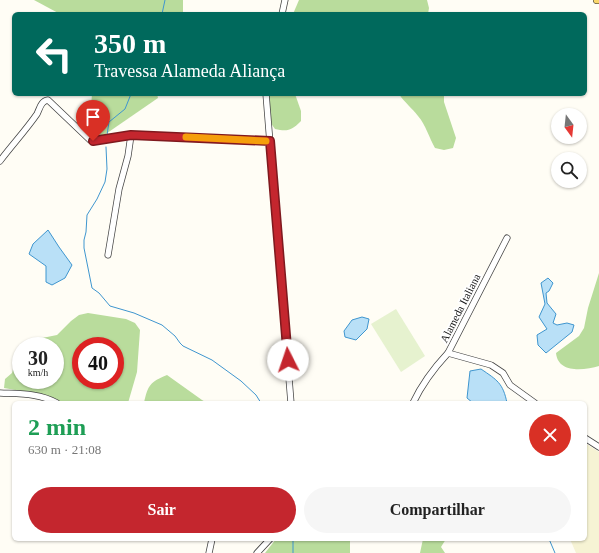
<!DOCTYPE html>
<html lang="pt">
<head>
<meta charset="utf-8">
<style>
  :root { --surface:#fff; --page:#f6f6f6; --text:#222; --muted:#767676; --accent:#c4262e }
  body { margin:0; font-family:Georgia,serif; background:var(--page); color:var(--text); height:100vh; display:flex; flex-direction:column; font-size:15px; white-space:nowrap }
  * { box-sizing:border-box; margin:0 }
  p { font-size:13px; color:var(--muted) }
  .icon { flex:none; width:22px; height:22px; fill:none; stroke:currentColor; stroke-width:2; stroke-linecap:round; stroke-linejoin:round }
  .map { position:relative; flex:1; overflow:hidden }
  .side { position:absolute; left:12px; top:401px; width:575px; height:140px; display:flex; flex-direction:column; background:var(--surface); border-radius:6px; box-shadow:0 1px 3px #0004 }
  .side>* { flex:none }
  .top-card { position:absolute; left:12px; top:12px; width:575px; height:84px; border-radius:6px; box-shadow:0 1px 3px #0004; background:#00695c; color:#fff; overflow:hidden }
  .needle { width:26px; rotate:165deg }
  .buttons { position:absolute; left:551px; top:108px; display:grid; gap:8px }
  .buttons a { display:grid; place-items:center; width:36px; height:36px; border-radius:50%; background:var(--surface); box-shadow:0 1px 3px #0004; font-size:20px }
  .speed { position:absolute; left:12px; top:337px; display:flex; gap:8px; font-size:20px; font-weight:700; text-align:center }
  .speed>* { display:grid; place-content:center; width:52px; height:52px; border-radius:50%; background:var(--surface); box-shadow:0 1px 3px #0004; line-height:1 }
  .speed small { font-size:10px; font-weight:400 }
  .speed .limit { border:6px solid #d22; background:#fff; color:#111 }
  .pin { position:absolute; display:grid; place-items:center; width:34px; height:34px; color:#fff; margin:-41px -17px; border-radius:50% 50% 50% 0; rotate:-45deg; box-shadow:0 0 4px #0007 }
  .pin .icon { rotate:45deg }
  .me { position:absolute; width:44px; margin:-22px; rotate:356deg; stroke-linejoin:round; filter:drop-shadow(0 0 3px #0008) }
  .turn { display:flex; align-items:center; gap:14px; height:84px; padding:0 16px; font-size:18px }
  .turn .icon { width:52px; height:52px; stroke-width:2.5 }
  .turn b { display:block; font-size:28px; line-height:34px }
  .round { display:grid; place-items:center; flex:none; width:42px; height:42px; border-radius:21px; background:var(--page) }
  .overview { display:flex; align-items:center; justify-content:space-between; height:68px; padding:0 16px }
  h1 { font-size:24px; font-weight:800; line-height:30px; color:#1e9e55 }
  .primary-button { display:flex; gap:8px; margin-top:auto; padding:8px 16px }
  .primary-button a { flex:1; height:46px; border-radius:24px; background:var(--accent); color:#fff; font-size:16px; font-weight:800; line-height:46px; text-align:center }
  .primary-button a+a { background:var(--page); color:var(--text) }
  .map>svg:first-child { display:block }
  .farmland { fill:#f6f3d4 }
  .forest { fill:#b9dc9c; fill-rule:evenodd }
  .pitch { fill:#e6f2cf }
  .water { fill:#b9e0f7; stroke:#3f96cf }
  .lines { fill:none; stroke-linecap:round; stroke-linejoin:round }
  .stream { stroke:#3f96cf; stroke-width:1 }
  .minor-casing { stroke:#444; stroke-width:7 }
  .major-casing { stroke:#222; stroke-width:8 }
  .minor { stroke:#fff; stroke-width:5.5 }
  .major { stroke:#f9d66b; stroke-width:7 }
  .route-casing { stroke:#7f191e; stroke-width:10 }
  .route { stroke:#c4262e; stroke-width:7 }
  .slow { stroke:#f59e0b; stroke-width:7 }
  .labels { text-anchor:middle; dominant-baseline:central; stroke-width:4; stroke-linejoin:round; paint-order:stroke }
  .street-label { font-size:11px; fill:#111; stroke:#fff }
</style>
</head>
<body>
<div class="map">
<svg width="599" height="553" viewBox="0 0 599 553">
  <rect width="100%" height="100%" fill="#fffdf5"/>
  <path class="farmland" d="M585,443L599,452V553H576L570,539H585Z"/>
  <g class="forest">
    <path d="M34,0H183V14H60Z"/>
    <path d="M299,0H427L429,8L428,14H293Z"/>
    <path d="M92,94H157L158,98L97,140L89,130Z"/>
    <path d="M269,94H295L301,111V121C292,130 288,132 275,129L270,122Z"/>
    <path d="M399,94H444V102L456,138L453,148L444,150L435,148C429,138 426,125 418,116C412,108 404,102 399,94Z"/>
    <path d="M599,273V366C585,370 558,374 556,353L579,336L584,328L588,308Z"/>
    <path d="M88,313L126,319L135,323L140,330L137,372L128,403H60L43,395L4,388L5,379L12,373L17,354L21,349V380H55V346H24L32,340L57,335L71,321L79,315ZM81,346H115V380H81Z"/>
    <path d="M167,375L202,400L207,403H144C148,385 150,382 167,375Z"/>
    <path d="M276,539H350V553H265Z"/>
    <path d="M423,539H446L441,547L445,553H420Z"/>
  </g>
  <path class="pitch" d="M396,309L425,356L401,372L371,324Z"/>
  <g class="water">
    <path d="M48,230L59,247L72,265L65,278L52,285L46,282V266L29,254L33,244Z"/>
    <path d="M548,278L553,283L549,291L546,293L547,303L556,314L553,323L557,325L567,323L574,325L572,332L546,353L538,345L537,335L547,329L539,317L545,304L541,283Z"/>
    <path d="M362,317L369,319L367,329L356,340L345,337L344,331L352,320Z"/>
    <path d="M481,369C497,380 503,383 507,403H473L467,398L470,371Z"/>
  </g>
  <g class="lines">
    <g class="stream">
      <path d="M162,14L165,0"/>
      <path d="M107,135L109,122L125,109L131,94"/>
      <path d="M106,147L107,169L105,182L97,199L87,215L86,232L84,240V248L92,288L99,293L110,306L134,313L162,325L175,336L180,343L183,346L212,360L241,381L256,395L261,403"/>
      <path d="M549,539L555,553"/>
      <path d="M293,553V541L294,539"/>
    </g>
    <defs>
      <g id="minor">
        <path d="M282,14L285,0"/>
        <path d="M266,94L291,403"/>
        <path d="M0,161C12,145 26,130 37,114C40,108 41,101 48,100L90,140L93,141L131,135L270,141"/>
        <path d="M108,255L119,189L128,156L131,135"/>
        <path d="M448,353L491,365L503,373L510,385L535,403"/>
        <path d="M0,393C20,394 39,393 57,403"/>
        <path d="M413,403C422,384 434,368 448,353L507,238"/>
        <path d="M585,438L599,447"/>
        <path d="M209,553L212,539"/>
        <path d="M257,553L270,539"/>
      </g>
      <path id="major" d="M597,0H599"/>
    </defs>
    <use href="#minor" class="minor-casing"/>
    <use href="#major" class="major-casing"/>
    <use href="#minor" class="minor"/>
    <use href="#major" class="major"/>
  </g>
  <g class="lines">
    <defs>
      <path id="route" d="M93,141L131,135L270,141L288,360"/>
    </defs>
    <use href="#route" class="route-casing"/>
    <use href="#route" class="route"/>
    <path class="slow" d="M186,137L266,141"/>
  </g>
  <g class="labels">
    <g class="street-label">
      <text transform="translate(460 308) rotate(-63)">Alameda Italiana</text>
    </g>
  </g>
</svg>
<div class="buttons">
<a><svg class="needle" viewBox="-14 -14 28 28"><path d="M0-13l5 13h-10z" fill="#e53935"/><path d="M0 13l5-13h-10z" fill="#767676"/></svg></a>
<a><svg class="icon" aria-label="search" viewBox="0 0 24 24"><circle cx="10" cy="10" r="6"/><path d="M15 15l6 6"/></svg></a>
</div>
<div class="speed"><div>30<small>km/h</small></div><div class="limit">40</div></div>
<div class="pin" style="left:93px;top:141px;background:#d93025"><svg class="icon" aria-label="arrive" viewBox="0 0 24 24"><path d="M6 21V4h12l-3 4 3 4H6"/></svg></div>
<svg class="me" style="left:288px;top:360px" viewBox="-20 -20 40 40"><circle r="19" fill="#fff"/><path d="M0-13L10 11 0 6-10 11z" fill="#c4262e"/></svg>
<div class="top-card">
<div class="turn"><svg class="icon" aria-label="left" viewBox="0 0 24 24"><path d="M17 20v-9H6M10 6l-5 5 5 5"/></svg><div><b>350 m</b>Travessa Alameda Aliança</div></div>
</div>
<section class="side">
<div class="overview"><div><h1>2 min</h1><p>630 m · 21:08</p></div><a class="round" style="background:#d93025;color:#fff"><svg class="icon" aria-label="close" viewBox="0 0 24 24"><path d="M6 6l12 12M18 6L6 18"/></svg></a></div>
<div class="primary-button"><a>Sair</a><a>Compartilhar</a></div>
</section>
</div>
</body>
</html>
